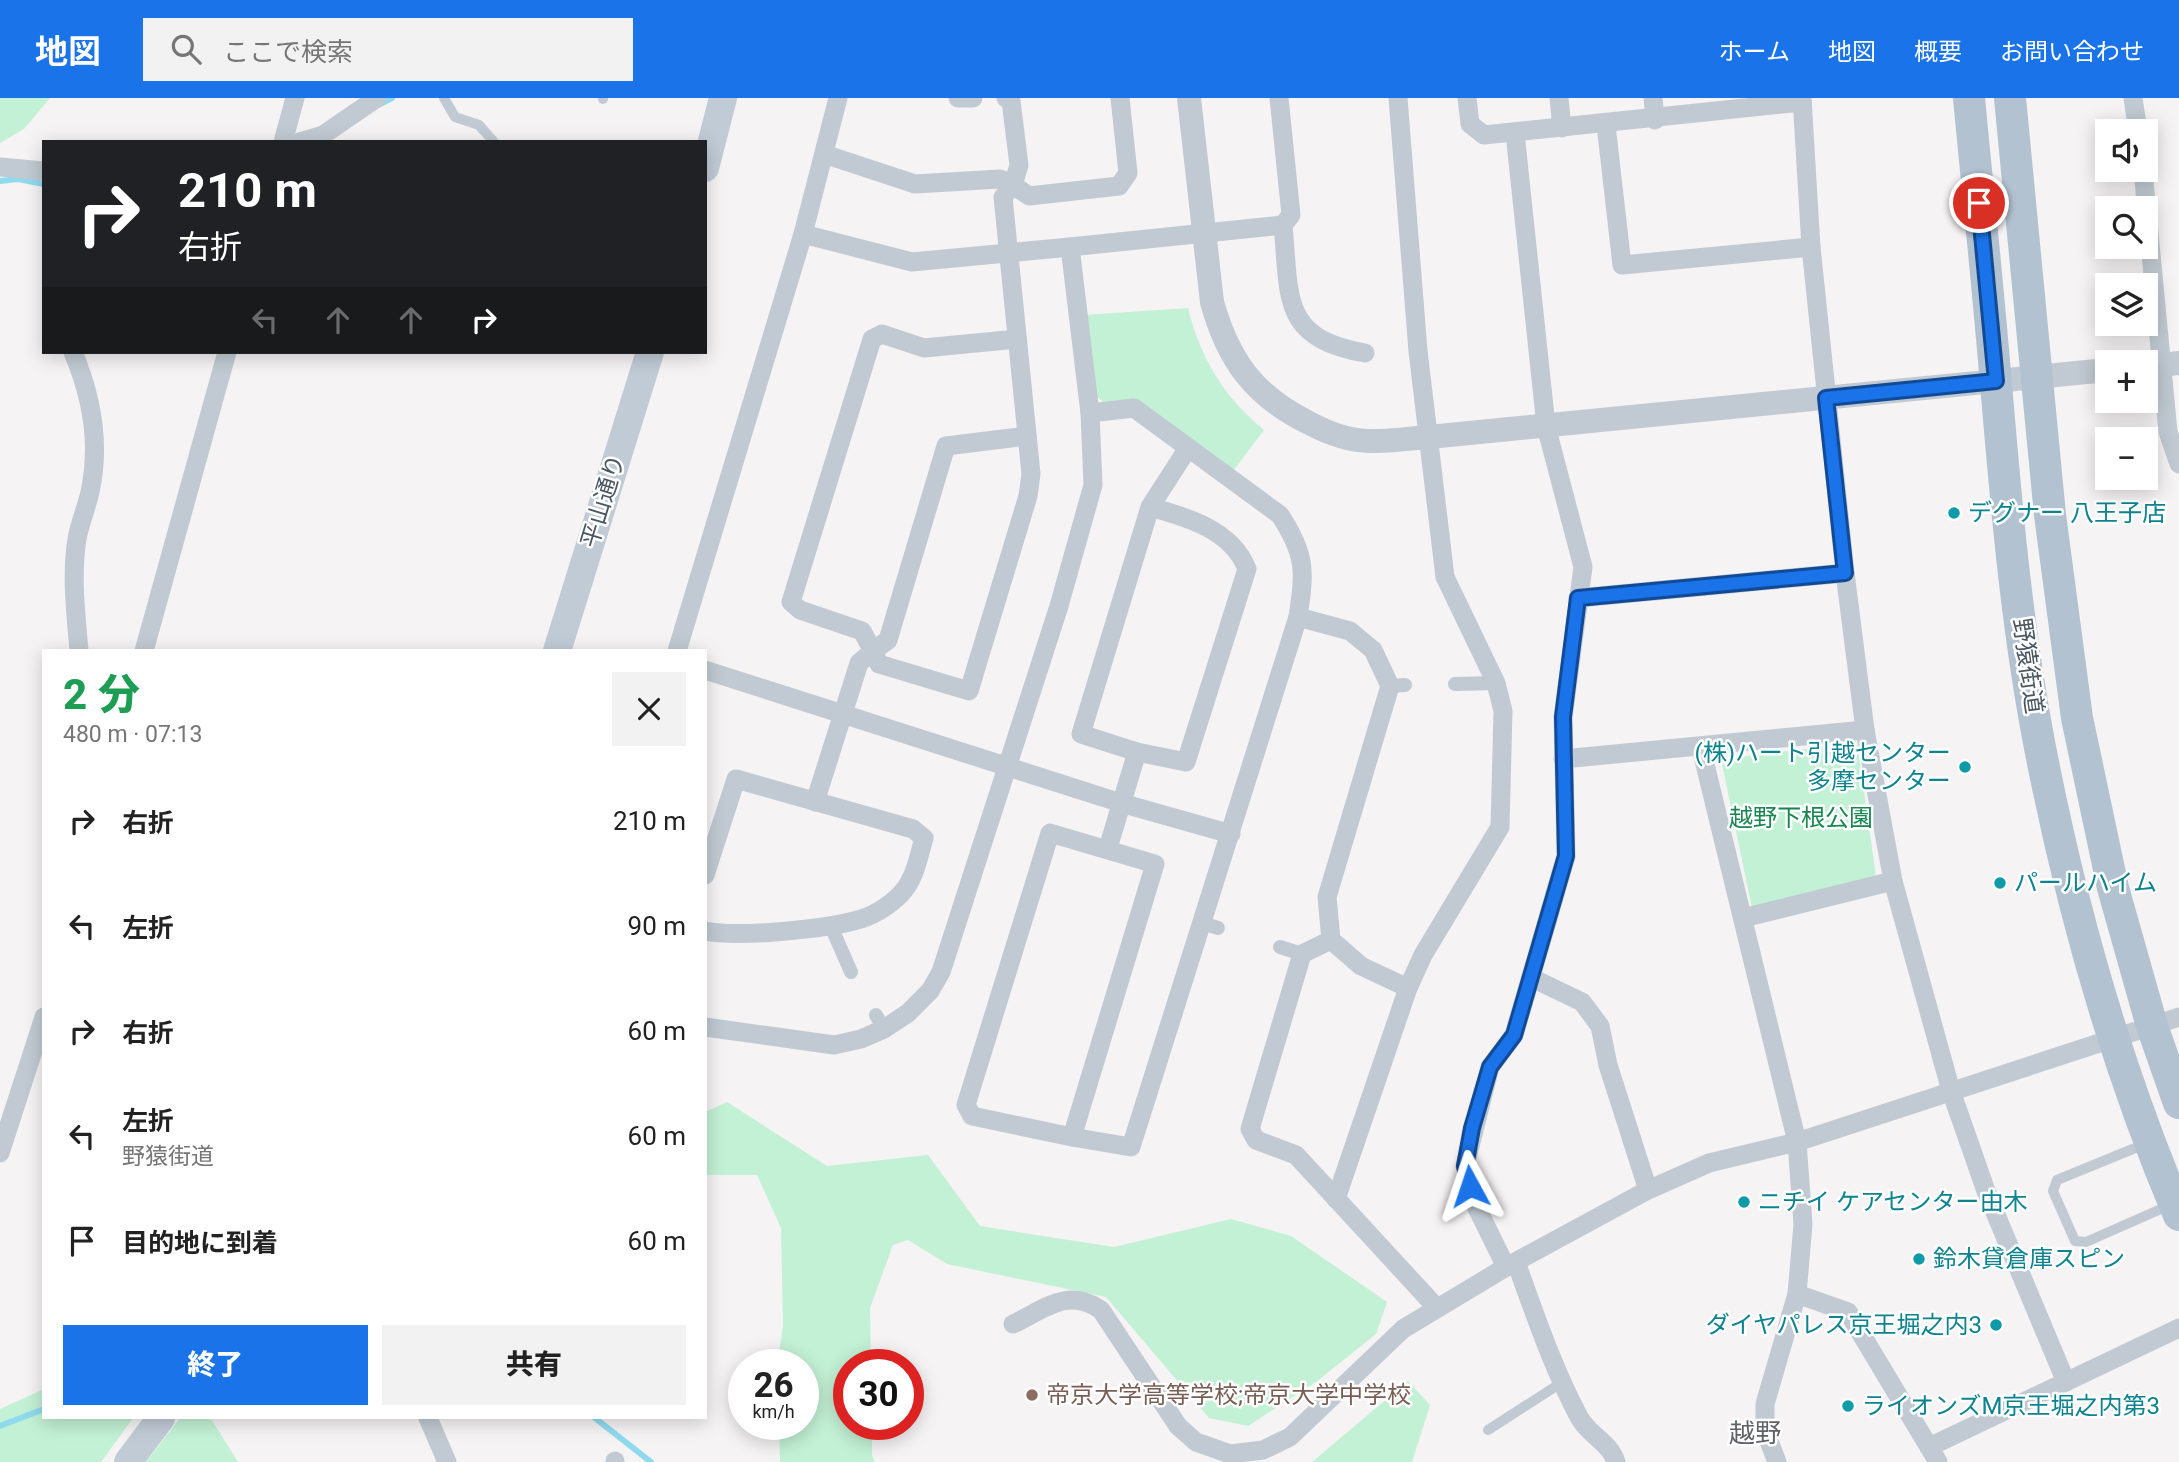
<!DOCTYPE html>
<html lang="ja">
<head>
<meta charset="utf-8">
<style>
  :root { --surface:#fff; --page:#f2f2f2; --text:#222; --muted:#767676; --accent:#1a73e8 }
  body { margin:0; font-family:Roboto,"Noto Sans JP",sans-serif; background:var(--page); color:var(--text); height:100vh; display:flex; flex-direction:column; font-size:26px; white-space:nowrap }
  * { box-sizing:border-box; margin:0 }
  p { font-size:23px; color:var(--muted) }
  .icon { flex:none; width:38px; height:38px; fill:none; stroke:currentColor; stroke-width:2; stroke-linecap:round; stroke-linejoin:round }
  .map { position:relative; flex:1; overflow:hidden }
  .sheet { position:absolute; left:42px; top:551px; width:665px; height:770px; display:flex; flex-direction:column; background:var(--surface); border-radius:0px; box-shadow:0 4px 18px #0003 }
  .sheet>* { flex:none }
  .hud { position:absolute; left:42px; top:42px; width:665px; height:214px; border-radius:0px; box-shadow:0 4px 18px #0003; background:#202124; color:#fff; overflow:hidden }
  .controls { position:absolute; left:2095px; top:21px; display:grid; gap:14px }
  .controls a { display:grid; place-items:center; width:63px; height:63px; border-radius:0px; background:var(--surface); box-shadow:0 4px 18px #0003; font-size:35px }
  .speed { position:absolute; left:728px; top:1251px; display:flex; gap:14px; font-size:35px; font-weight:700; text-align:center }
  .speed>* { display:grid; place-content:center; width:91px; height:91px; border-radius:50%; background:var(--surface); box-shadow:0 4px 18px #0003; line-height:1 }
  .speed small { font-size:18px; font-weight:400 }
  .speed .limit { border:10px solid #d22; background:#fff; color:#111 }
  .pin { position:absolute; display:grid; place-items:center; width:60px; height:60px; color:#fff; margin:-30px; border:4px solid #fff; border-radius:50%; box-shadow:0 2px 7px #0007 }
  .me { position:absolute; width:77px; margin:-38px; rotate:355deg; stroke-linejoin:round; filter:drop-shadow(0 0 5px #0008) }
  .turn { display:flex; align-items:center; gap:24px; height:147px; padding:0 21px; font-size:32px }
  .turn .icon { width:91px; height:91px; stroke-width:2.5 }
  .turn b { display:block; font-size:49px; line-height:60px }
  .lanes { display:flex; align-items:center; height:66px; padding:0 21px; background:#0003; justify-content:center; gap:35px; direction:ltr }
  .lanes .off { opacity:.35 }
  .round { display:grid; place-items:center; flex:none; width:74px; height:74px; border-radius:0px; background:var(--page) }
  .headline { display:flex; align-items:center; justify-content:space-between; height:119px; padding:0 21px }
  h1 { font-size:42px; font-weight:800; line-height:52px; color:#1e9e55 }
  .primary-button { display:flex; gap:14px; margin-top:auto; padding:14px 21px }
  .primary-button a { flex:1; height:80px; border-radius:0px; background:var(--accent); color:#fff; font-size:28px; font-weight:800; line-height:80px; text-align:center }
  .primary-button a+a { background:var(--page); color:var(--text) }
  ul { padding:0; list-style:none }
  li { display:flex; align-items:center; gap:21px; height:105px; padding:0 21px }
  li div { flex:1 }
  li b { display:block; font-size:26px }
  li em { font-style:normal }
  header { display:flex; align-items:center; gap:42px; box-sizing:border-box; height:98px; padding:0 35px; background:var(--accent); color:#fff }
  header strong { font-size:33px }
  nav { display:flex; gap:38px; margin-inline-start:auto; font-size:24px }
  .search { width:490px; height:63px; background:var(--page); display:flex; align-items:center; gap:18px; box-sizing:border-box; padding:0 24px; border-radius:0px; color:var(--muted); font-size:26px }
  .map>svg:first-child { display:block }
  .green { fill:#c3f1d5 }
  .lines { fill:none; stroke-linecap:round; stroke-linejoin:round }
  .stream { stroke:#90daee; stroke-width:6 }
  .service { stroke:#c1cad2; stroke-width:10 }
  .pedestrian { stroke:#c1cad2; stroke-width:14 }
  .minor { stroke:#c1cad2; stroke-width:19 }
  .tertiary { stroke:#c1cad2; stroke-width:24 }
  .secondary { stroke:#c1cbd6; stroke-width:28 }
  .primary { stroke:#b3c2d1; stroke-width:32 }
  .route-casing { stroke:#114b97; stroke-width:18 }
  .route { stroke:#1a73e8; stroke-width:12 }
  .culture-dot { fill:#0f9aa8; stroke:#fff; stroke-width:2.5 }
  .education-dot { fill:#8d6e63; stroke:#fff; stroke-width:2.5 }
  .labels { text-anchor:middle; dominant-baseline:central; stroke-width:5; stroke-linejoin:round; paint-order:stroke }
  .street-label { font-size:24px; fill:#4a5661; stroke:#fff }
  .culture-label { font-size:24px; fill:#0d838f; stroke:#fff; text-anchor:start }
  .park-label { font-size:24px; fill:#17864f; stroke:#fff }
  .education-label { font-size:24px; fill:#785e54; stroke:#fff; text-anchor:start }
  .neighbourhood-label { font-size:26px; fill:#5f6368; stroke:#fff }
</style>
</head>
<body>
<header>
<strong>地図</strong>
<div class="search"><svg class="icon" aria-label="search" viewBox="0 0 24 24"><circle cx="10" cy="10" r="6"/><path d="M15 15l6 6"/></svg>ここで検索</div>
<nav><a>ホーム</a><a>地図</a><a>概要</a><a>お問い合わせ</a></nav>
</header>
<div class="map">
<svg width="2179" height="1364" viewBox="0 0 2179 1364">
  <rect width="100%" height="100%" fill="#f5f3f3"/>
  <g class="green">
    <path d="M0,0H50L24,31L0,45Z"/>
    <path d="M1188,210C1201,261 1223,298 1264,332L1233,373L1133,302L1103,304L1092,294L1084,217Z"/>
    <path d="M1857,645L1876,778L1752,810L1721,661Z"/>
    <path d="M727,1004L827,1068L928,1057L980,1128L1114,1149L1231,1121L1291,1138L1387,1204L1376,1236L1316,1284L1248,1328L1209,1320L1106,1199L947,1166L908,1142L893,1147L870,1210L871,1267H849V1326L872,1327V1357L875,1364H780L779,1327L803,1326V1267H777L783,1228L781,1130L757,1077H705V1014Z"/>
    <path d="M1408,1283L1430,1307L1412,1364H1312Z"/>
    <path d="M44,1291V1320H133L101,1364H0V1311Z"/>
    <path d="M180,1320H207L213,1324L238,1364H146Z"/>
  </g>
  <g class="lines">
    <g class="stream">
      <path d="M380,6L392,0"/>
      <path d="M0,83L18,81L44,86"/>
      <path d="M595,1320L651,1364"/>
      <path d="M0,1328L44,1311"/>
    </g>
    <g class="service">
      <path d="M444,0L455,19L479,27L494,44"/>
      <path d="M603,1V0"/>
      <path d="M2145,1046L2057,1082L2053,1093L2075,1143L2086,1144L2170,1107"/>
      <path d="M1488,1332L1561,1285"/>
    </g>
    <g class="pedestrian">
      <path d="M1455,586L1496,585"/>
      <path d="M1390,588L1405,587"/>
      <path d="M1202,825L1218,830"/>
      <path d="M830,826L851,874"/>
      <path d="M1280,849L1302,856"/>
      <path d="M876,917L884,931"/>
    </g>
    <g class="minor">
      <path d="M958,0H973"/>
      <path d="M1467,0L1470,26L1484,37L1802,4"/>
      <path d="M1559,0L1562,30"/>
      <path d="M1653,0L1655,22"/>
      <path d="M1802,0L1811,149L1845,475L1865,632L1893,783L1951,993L1986,1093L2066,1284"/>
      <path d="M2133,0L2138,33"/>
      <path d="M1606,27L1622,167L1811,149"/>
      <path d="M283,44L295,0"/>
      <path d="M299,44L323,37L377,0"/>
      <path d="M824,56L915,86L1000,81L1013,87L1019,67L1011,3L1006,0"/>
      <path d="M0,69L44,73"/>
      <path d="M2143,72L2168,334L2179,366"/>
      <path d="M1283,127C1290,199 1280,240 1365,255"/>
      <path d="M803,136L912,164L1070,149"/>
      <path d="M1017,241L924,250L882,236L872,241L791,504L800,512L862,533L873,553L888,542L946,348L1027,338"/>
      <path d="M73,254C91,297 100,343 91,389C88,407 80,423 77,441C71,478 76,516 79,553"/>
      <path d="M1150,409L1081,636L1137,654L1186,664L1247,471C1232,432 1187,419 1150,409L1188,350"/>
      <path d="M1578,500L1845,475"/>
      <path d="M1298,519L1350,533L1373,552L1390,588L1327,799L1331,842L1361,868L1408,890"/>
      <path d="M144,553L227,254"/>
      <path d="M677,553L803,136L838,0"/>
      <path d="M705,572L1121,705L1231,736"/>
      <path d="M1701,650L1797,1044L1803,1126L1797,1196L1765,1306V1333L1777,1364"/>
      <path d="M1563,661L1865,632"/>
      <path d="M815,704L859,565L873,553L879,566L969,593L1028,398L1031,376L1003,99L1013,87L1029,98L1119,88L1128,75L1120,0"/>
      <path d="M1050,735L1155,766L1072,1039L972,1018L966,1007Z"/>
      <path d="M1108,750L1137,654"/>
      <path d="M705,777L736,681L913,731L924,740C919,757 916,776 905,791C895,804 877,816 861,821C828,831 739,840 705,833"/>
      <path d="M1743,820L1893,783"/>
      <path d="M1331,842L1302,856L1250,1031L1256,1042L1296,1057L1436,1209"/>
      <path d="M1532,880L1582,904L1600,928L1608,967L1648,1092"/>
      <path d="M705,929L834,947L861,941L884,931L908,915L930,893L941,874L1059,508L1093,387L1090,315L1070,149L1283,127L1291,117L1279,0"/>
      <path d="M1072,1039L1131,1049L1298,519C1305,473 1306,457 1280,417L1134,310L1090,315"/>
      <path d="M0,1055L44,919"/>
      <path d="M1336,1101L1408,890L1423,857L1500,729L1503,613L1496,585L1445,479L1418,253L1398,0"/>
      <path d="M1516,1164C1535,1217 1553,1270 1579,1319C1589,1338 1609,1343 1616,1364"/>
      <path d="M1506,1169L1476,1108L1465,1068L1490,969L1514,937L1566,758L1563,619L1583,469L1546,328L1515,35"/>
      <path d="M1797,1196L1848,1214L1938,1364"/>
      <path d="M1013,1226C1045,1211 1068,1189 1101,1212L1178,1328L1196,1344L1230,1356L1263,1352L1290,1339L1403,1231L1506,1169L1648,1092L1709,1065L1797,1044L2179,919"/>
      <path d="M428,1320L447,1364"/>
      <path d="M1929,1349L2179,1230"/>
      <path d="M615,1364V1363"/>
    </g>
    <g class="tertiary">
      <path d="M1189,0L1212,204C1228,262 1254,298 1309,325C1328,335 1348,343 1370,343C1389,344 1410,340 1429,339L2107,272"/>
      <path d="M2146,269L2179,265"/>
    </g>
    <g class="secondary">
      <path d="M705,70L723,0"/>
      <path d="M557,553L650,254"/>
      <path d="M128,1364L161,1320"/>
    </g>
    <g class="primary">
      <path d="M1969,0C1978,95 1988,190 1996,286C2006,404 2016,522 2038,639C2069,802 2114,964 2179,1117"/>
      <path d="M2010,0L2050,417L2077,620L2113,790L2152,928L2179,1005"/>
    </g>
  </g>
  <g class="lines">
    <defs>
      <path id="route" d="M1470,1088L1465,1068L1472,1030L1490,969L1514,937L1566,758L1563,619L1578,500L1845,475L1826,300L1996,283L1979,105"/>
    </defs>
    <use href="#route" class="route-casing"/>
    <use href="#route" class="route"/>
  </g>
  <g class="culture-dot">
    <circle cx="1954" cy="415" r="7"/>
    <circle cx="1965" cy="669" r="7"/>
    <circle cx="2000" cy="785" r="7"/>
    <circle cx="1744" cy="1104" r="7"/>
    <circle cx="1919" cy="1161" r="7"/>
    <circle cx="1996" cy="1227" r="7"/>
    <circle cx="1848" cy="1308" r="7"/>
  </g>
  <circle class="education-dot" cx="1032" cy="1297" r="7"/>
  <g class="labels">
    <g class="street-label">
      <text transform="translate(603 403) rotate(-73)">平山通り</text>
      <text transform="translate(2028 568) rotate(82)">野猿街道</text>
    </g>
    <g class="culture-label">
      <text x="1968" y="415">デグナー 八王子店</text>
      <text x="1951" y="655" text-anchor="end">(株)ハート引越センター<tspan x="1951" dy="28">多摩センター</tspan></text>
      <text x="2014" y="785">パールハイム</text>
      <text x="1758" y="1104">ニチイ ケアセンター由木</text>
      <text x="1933" y="1161">鈴木貸倉庫スピン</text>
      <text x="1982" y="1227" text-anchor="end">ダイヤパレス京王堀之内3</text>
      <text x="1862" y="1308">ライオンズM京王堀之内第3</text>
    </g>
    <g class="park-label">
      <text x="1801" y="720">越野下根公園</text>
    </g>
    <g class="education-label">
      <text x="1046" y="1297">帝京大学高等学校;帝京大学中学校</text>
    </g>
    <g class="neighbourhood-label">
      <text x="1755" y="1335">越野</text>
    </g>
  </g>
</svg>
<div class="controls">
<a><svg class="icon" aria-label="sound" viewBox="0 0 24 24"><path d="M4 9h4l5-4v14l-5-4H4zM17 9q2 3 0 6"/></svg></a>
<a><svg class="icon" aria-label="search" viewBox="0 0 24 24"><circle cx="10" cy="10" r="6"/><path d="M15 15l6 6"/></svg></a>
<a><svg class="icon" aria-label="layers" viewBox="0 0 24 24"><path d="M12 4l9 5-9 5-9-5zM3 14l9 5 9-5"/></svg></a>
<a>+</a>
<a>−</a>
</div>
<div class="speed"><div>26<small>km/h</small></div><div class="limit">30</div></div>
<div class="pin" style="left:1979px;top:105px;background:#d93025"><svg class="icon" aria-label="arrive" viewBox="0 0 24 24"><path d="M6 21V4h12l-3 4 3 4H6"/></svg></div>
<svg class="me" style="left:1470px;top:1088px" viewBox="-20 -20 40 40"><path d="M0-17L14 15 0 8-14 15z" fill="#1a73e8" stroke="#fff" stroke-width="4"/></svg>
<div class="hud">
<div class="turn"><svg class="icon" aria-label="right" viewBox="0 0 24 24"><path d="M7 20v-9h11M14 6l5 5-5 5"/></svg><div><b>210 m</b>右折</div></div>
<div class="lanes"><svg class="icon off" aria-label="left" viewBox="0 0 24 24"><path d="M17 20v-9H6M10 6l-5 5 5 5"/></svg><svg class="icon off" aria-label="ahead" viewBox="0 0 24 24"><path d="M12 20V5M6 11l6-6 6 6"/></svg><svg class="icon off" aria-label="ahead" viewBox="0 0 24 24"><path d="M12 20V5M6 11l6-6 6 6"/></svg><svg class="icon" aria-label="right" viewBox="0 0 24 24"><path d="M7 20v-9h11M14 6l5 5-5 5"/></svg></div>
</div>
<section class="sheet">
<div class="headline"><div><h1>2 分</h1><p>480 m · 07:13</p></div><a class="round"><svg class="icon" aria-label="close" viewBox="0 0 24 24"><path d="M6 6l12 12M18 6L6 18"/></svg></a></div>
<ul>
<li><svg class="icon" aria-label="right" viewBox="0 0 24 24"><path d="M7 20v-9h11M14 6l5 5-5 5"/></svg><div><b>右折</b></div><em>210 m</em></li>
<li><svg class="icon" aria-label="left" viewBox="0 0 24 24"><path d="M17 20v-9H6M10 6l-5 5 5 5"/></svg><div><b>左折</b></div><em>90 m</em></li>
<li><svg class="icon" aria-label="right" viewBox="0 0 24 24"><path d="M7 20v-9h11M14 6l5 5-5 5"/></svg><div><b>右折</b></div><em>60 m</em></li>
<li><svg class="icon" aria-label="left" viewBox="0 0 24 24"><path d="M17 20v-9H6M10 6l-5 5 5 5"/></svg><div><b>左折</b><p>野猿街道</p></div><em>60 m</em></li>
<li><svg class="icon" aria-label="arrive" viewBox="0 0 24 24"><path d="M6 21V4h12l-3 4 3 4H6"/></svg><div><b>目的地に到着</b></div><em>60 m</em></li>
</ul>
<div class="primary-button"><a>終了</a><a>共有</a></div>
</section>
</div>
</body>
</html>
